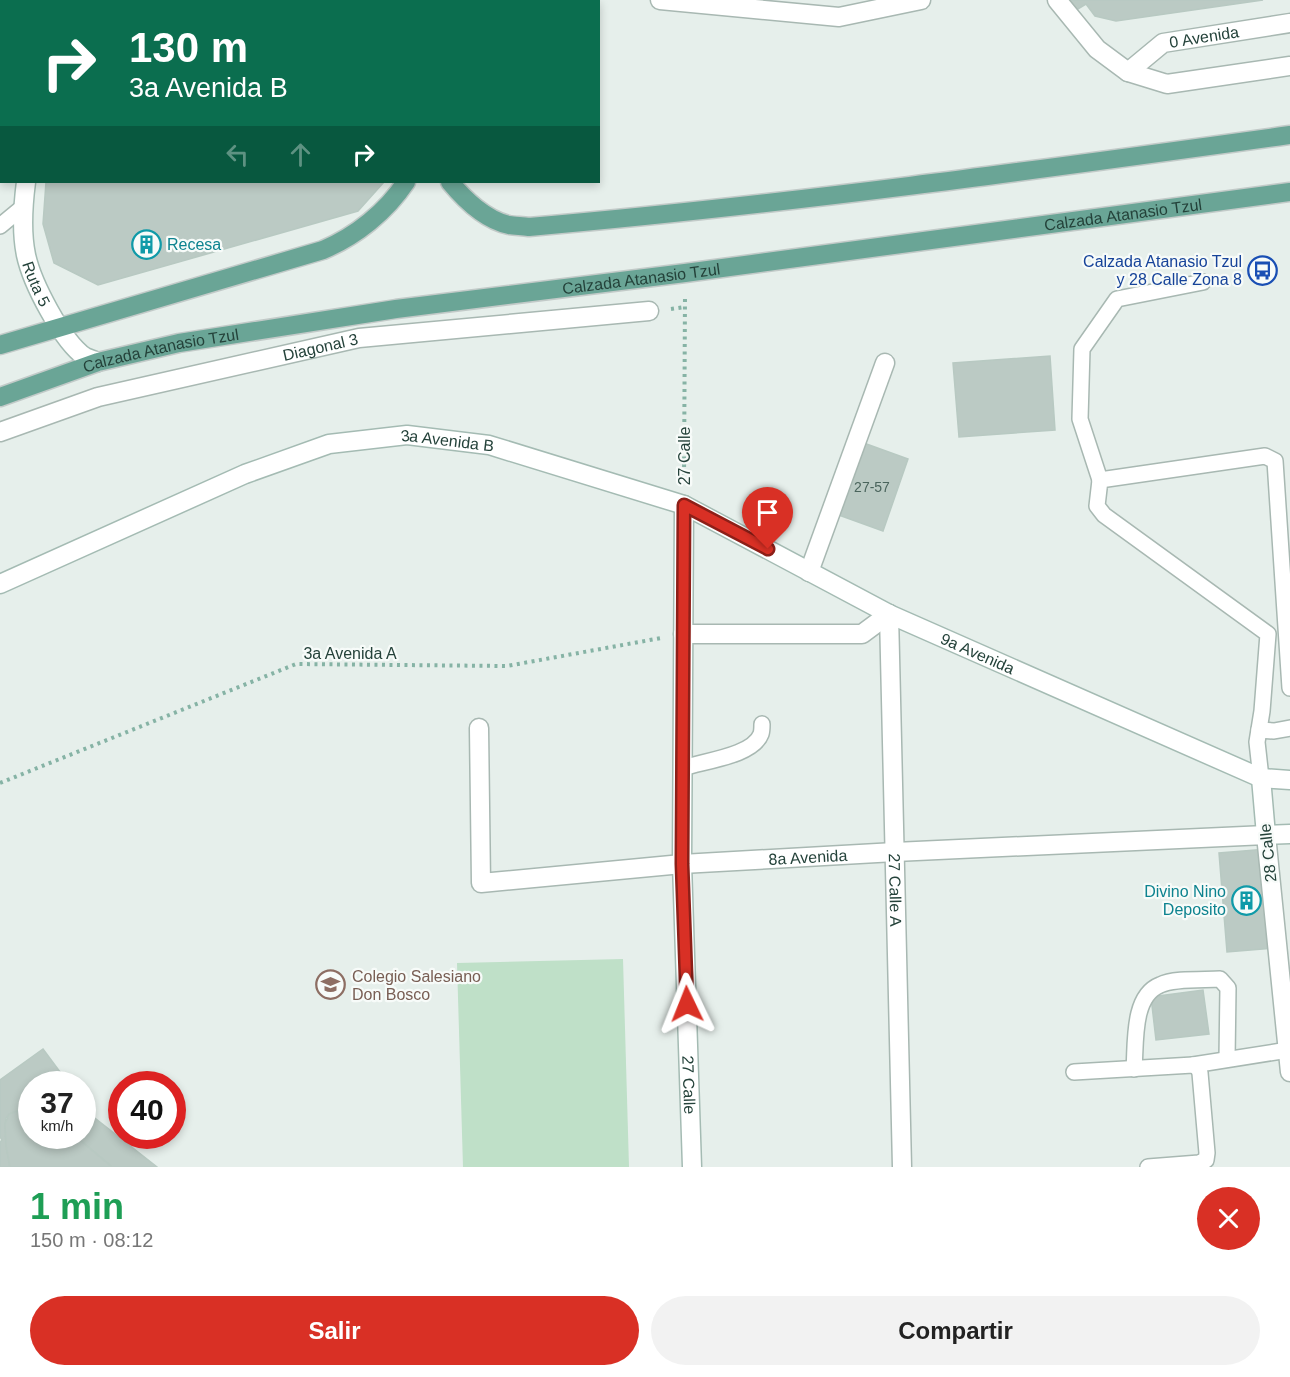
<!DOCTYPE html>
<html lang="es">
<head>
<meta charset="utf-8">
<style>
  :root { --surface:#fff; --page:#f2f2f2; --text:#222; --muted:#767676; --accent:#d93025 }
  body { margin:0; font-family:Helvetica,sans-serif; background:var(--page); color:var(--text); height:100vh; display:flex; flex-direction:column; font-size:22px; white-space:nowrap }
  * { box-sizing:border-box; margin:0 }
  p { font-size:20px; color:var(--muted) }
  .icon { flex:none; width:33px; height:33px; fill:none; stroke:currentColor; stroke-width:2; stroke-linecap:round; stroke-linejoin:round }
  .map { position:relative; height:1167px; overflow:hidden }
  .details { display:flex; flex-direction:column; background:var(--surface); flex:1 }
  .details>* { flex:none }
  .hud { position:absolute; left:0px; top:0px; width:600px; height:183px; box-shadow:0 3px 9px #0003; background:#0b6e4f; color:#fff; overflow:hidden }
  .speed { position:absolute; left:18px; top:1071px; display:flex; gap:12px; font-size:30px; font-weight:700; text-align:center }
  .speed>* { display:grid; place-content:center; width:78px; height:78px; border-radius:50%; background:var(--surface); box-shadow:0 3px 9px #0003; line-height:1 }
  .speed small { font-size:15px; font-weight:400 }
  .speed .limit { border:9px solid #d22; background:#fff; color:#111 }
  .pin { position:absolute; display:grid; place-items:center; width:51px; height:51px; color:#fff; margin:-62px -26px; border-radius:50% 50% 50% 0; rotate:-45deg; box-shadow:0 0 6px #0007 }
  .pin .icon { rotate:45deg }
  .me { position:absolute; width:66px; margin:-33px; rotate:358deg; stroke-linejoin:round; filter:drop-shadow(0 0 4px #0008) }
  .turn { display:flex; align-items:center; gap:21px; height:126px; padding:0 30px; font-size:27px }
  .turn .icon { width:78px; height:78px; stroke-width:2.5 }
  .turn b { display:block; font-size:42px; line-height:51px }
  .lanes { display:flex; align-items:center; height:57px; padding:0 30px; background:#0003; justify-content:center; gap:30px; direction:ltr }
  .lanes .off { opacity:.35 }
  .round { display:grid; place-items:center; flex:none; width:63px; height:63px; border-radius:32px; background:var(--page) }
  .headline { display:flex; align-items:center; justify-content:space-between; height:102px; padding:0 30px }
  h1 { font-size:36px; font-weight:700; line-height:45px; color:#1e9e55 }
  .action { display:flex; gap:12px; margin-top:auto; padding:12px 30px }
  .action a { flex:1; height:69px; border-radius:36px; background:var(--accent); color:#fff; font-size:24px; font-weight:700; line-height:69px; text-align:center }
  .action a+a { background:var(--page); color:var(--text) }
  .map>svg:first-child { display:block }
  .green { fill:#bfe0c8 }
  .building { fill:#bbcac4; stroke:#b8c9c2; stroke-width:1.5 }
  .lines { fill:none; stroke-linecap:round; stroke-linejoin:round }
  .lane-casing { stroke:#a8b8b2; stroke-width:18 }
  .street-casing { stroke:#a8b8b2; stroke-width:21 }
  .secondary-casing { stroke:#a4bbb3; stroke-width:21 }
  .primary-casing { stroke:#c2cac8; stroke-width:21 }
  .path { stroke:#86b3a5; stroke-width:4; stroke-dasharray:3 4.5; stroke-linecap:butt }
  .lane { stroke:#fff; stroke-width:15 }
  .street { stroke:#fff; stroke-width:18 }
  .secondary { stroke:#fff; stroke-width:18 }
  .primary { stroke:#6aa596; stroke-width:18 }
  .route-casing { stroke:#8d1f18; stroke-width:15 }
  .route { stroke:#d93025; stroke-width:10 }
  .labels { text-anchor:middle; dominant-baseline:central; stroke-width:4.5; stroke-linejoin:round; paint-order:stroke }
  .number-label { font-size:14px; fill:#4a645c }
  .street-label { font-size:16px; fill:#24423a; stroke:#f7fbf9 }
  .culture-label { font-size:16px; fill:#0d838f; stroke:#f7fbf9; text-anchor:start }
  .transit-label { font-size:16px; fill:#164399; stroke:#f7fbf9; text-anchor:end }
  .education-label { font-size:16px; fill:#785e54; stroke:#f7fbf9; text-anchor:start }
</style>
</head>
<body>
<div class="map">
<svg width="1290" height="1167" viewBox="0 0 1290 1167">
  <rect width="100%" height="100%" fill="#e6efeb"/>
  <path class="green" d="M623,959L629,1167H463L457,963Z"/>
  <g class="building">
    <path d="M1065,0H1263L1116,21L1095,16L1086,4L1073,12Z"/>
    <path d="M46,182H384L358,211L98,285L54,263L43,224Z"/>
    <path d="M1050,356L1055,430L959,437L953,363Z"/>
    <path d="M861,442L908,459L883,531L836,514Z"/>
    <path d="M1267,849L1275,948L1227,952L1219,853Z"/>
    <path d="M1203,990L1209,1034L1156,1040L1151,997Z"/>
    <path d="M43,1049L69,1084H32V1112L16,1111L9,1114L6,1118L5,1124L6,1146L10,1167H0V1142L2,1140L0,1137V1080Z"/>
    <path d="M82,1103L91,1115L157,1167H112L75,1136H82Z"/>
    <path d="M22,1110L32,1112V1136H75L112,1167H10L6,1146L5,1124L9,1114Z"/>
  </g>
  <g class="lines">
    <defs>
      <g id="lane">
        <path d="M241,2V0"/>
        <path d="M0,226L23,207"/>
        <path d="M1100,480L1080,419L1082,349L1117,299L1203,282"/>
        <path d="M1259,730L1274,731L1290,728"/>
        <path d="M683,768C703,761 753,756 761,734C762,731 762,727 762,724"/>
        <path d="M1261,778L1257,742L1262,711L1268,634L1104,515L1097,506L1100,480L1265,456L1275,461L1290,688"/>
        <path d="M1193,1065L1288,1050"/>
        <path d="M1134,1069C1136,1043 1132,996 1160,985C1174,978 1203,980 1220,979L1228,988L1227,1059"/>
        <path d="M1074,1072L1193,1065L1198,1068L1200,1073L1207,1153L1206,1160L1199,1163L1148,1167"/>
      </g>
      <g id="street">
        <path d="M660,0L839,17L921,0"/>
        <path d="M1057,0L1097,49L1128,72L1167,84L1290,66"/>
        <path id="s1" d="M1128,72L1163,43L1290,23"/>
        <path id="s2" d="M0,432L98,397L359,338L649,311"/>
        <path d="M809,572L885,363"/>
        <path id="s3" d="M889,614L902,1167"/>
        <path d="M683,634H862L889,614"/>
        <path id="s4" d="M479,728L481,883L682,864L895,852L1266,835L1290,1072"/>
      </g>
      <g id="secondary">
        <path d="M49,2V0"/>
        <path id="s5" d="M26,182C23,205 21,231 26,255C32,283 62,341 85,357C89,359 94,360 98,362"/>
        <path id="s6" d="M684,505L682,864L692,1167"/>
        <path id="s7" d="M0,584L245,474L329,444L407,435L489,445L684,505L889,614L1261,778L1290,780"/>
        <path d="M1261,778L1266,835L1290,834"/>
      </g>
      <g id="primary">
        <path d="M440,2V0"/>
        <path d="M450,182C464,199 486,220 509,225C515,226 522,226 529,227C783,205 1037,170 1290,135"/>
        <path d="M0,345L323,250C356,236 386,212 406,182"/>
        <path id="s8" d="M0,397L98,362L179,343L396,309L685,273L1290,192"/>
      </g>
    </defs>
    <use href="#lane" class="lane-casing"/>
    <use href="#street" class="street-casing"/>
    <use href="#secondary" class="secondary-casing"/>
    <use href="#primary" class="primary-casing"/>
    <g class="path">
      <path d="M671,309L685,307"/>
      <path d="M684,482L685,295"/>
      <path d="M0,783L296,664L507,666L661,638"/>
    </g>
    <use href="#lane" class="lane"/>
    <use href="#street" class="street"/>
    <use href="#secondary" class="secondary"/>
    <use href="#primary" class="primary"/>
  </g>
  <g class="lines">
    <defs>
      <path id="route" d="M687,1004L682,864L684,505L768,549"/>
    </defs>
    <use href="#route" class="route-casing"/>
    <use href="#route" class="route"/>
  </g>
  <defs>
    <symbol id="building-ring" viewBox="-11 -11 22 22"><circle r="9.5" fill="#f7fbf9" stroke="#0f9aa8" stroke-width="1.5"/><path d="M-4-6H4V6H1V3H-1V6H-4ZM-2.5-4.3h1.7v1.8h-1.7ZM.8-4.3h1.7v1.8H.8ZM-2.5-1h1.7V.8h-1.7ZM.8-1h1.7V.8H.8Z" fill="#0f9aa8"/></symbol>
    <symbol id="bus-ring" viewBox="-11 -11 22 22"><circle r="9.5" fill="#f7fbf9" stroke="#1a4fb4" stroke-width="1.5"/><path d="M-5-6H5V4H4V6H2V4H-2V6H-4V4H-5ZM-3.5-4V0h7V-4ZM-3.5 1.2v1.5H-2V1.2ZM2 1.2v1.5H3.5V1.2Z" fill="#1a4fb4"/></symbol>
    <symbol id="school-ring" viewBox="-11 -11 22 22"><circle r="9.5" fill="#f7fbf9" stroke="#8d6e63" stroke-width="1.5"/><path d="M0-5L7-2L0 1L-7-2ZM-4 1L0 2.5L4 1V4Q0 6-4 4Z" fill="#8d6e63"/></symbol>
  </defs>
  <g fill-rule="evenodd">
    <use href="#building-ring" x="130" y="228" width="33" height="33"/>
    <use href="#bus-ring" x="1246" y="254" width="33" height="33"/>
    <use href="#building-ring" x="1230" y="884" width="33" height="33"/>
    <use href="#school-ring" x="314" y="968" width="33" height="33"/>
  </g>
  <g class="labels">
    <g class="number-label">
      <text x="872" y="487">27-57</text>
    </g>
    <g class="street-label">
      <text stroke="none"><textPath href="#s1" startOffset="87">0 Avenida</textPath></text>
      <text stroke="none"><textPath href="#s8" startOffset="1140">Calzada Atanasio Tzul</textPath></text>
      <text stroke="none"><textPath href="#s8" startOffset="654">Calzada Atanasio Tzul</textPath></text>
      <text stroke="none"><textPath href="#s5" startOffset="104">Ruta 5</textPath></text>
      <text stroke="none"><textPath href="#s2" startOffset="332">Diagonal 3</textPath></text>
      <text stroke="none"><textPath href="#s8" startOffset="168">Calzada Atanasio Tzul</textPath></text>
      <text stroke="none"><textPath href="#s7" startOffset="477">3a Avenida B</textPath></text>
      <text transform="translate(684 456) rotate(-90)">27 Calle</text>
      <text x="350" y="653">3a Avenida A</text>
      <text stroke="none"><textPath href="#s7" startOffset="1052">9a Avenida</textPath></text>
      <text transform="translate(1268 853) rotate(-96)">28 Calle</text>
      <text stroke="none"><textPath href="#s4" startOffset="483">8a Avenida</textPath></text>
      <text stroke="none"><textPath href="#s3" startOffset="276">27 Calle A</textPath></text>
      <text stroke="none"><textPath href="#s6" startOffset="580">27 Calle</textPath></text>
    </g>
    <g class="culture-label">
      <text x="167" y="244">Recesa</text>
      <text x="1226" y="891" text-anchor="end">Divino Nino<tspan x="1226" dy="18">Deposito</tspan></text>
    </g>
    <g class="transit-label">
      <text x="1242" y="261">Calzada Atanasio Tzul<tspan x="1242" dy="18">y 28 Calle Zona 8</tspan></text>
    </g>
    <g class="education-label">
      <text x="352" y="976">Colegio Salesiano<tspan x="352" dy="18">Don Bosco</tspan></text>
    </g>
  </g>
</svg>
<div class="speed"><div>37<small>km/h</small></div><div class="limit">40</div></div>
<div class="pin" style="left:768px;top:549px;background:#d93025"><svg class="icon" aria-label="arrive" viewBox="0 0 24 24"><path d="M6 21V4h12l-3 4 3 4H6"/></svg></div>
<svg class="me" style="left:687px;top:1004px" viewBox="-20 -20 40 40"><path d="M0-17L14 15 0 8-14 15z" fill="#d93025" stroke="#fff" stroke-width="4"/></svg>
<div class="hud">
<div class="turn"><svg class="icon" aria-label="right" viewBox="0 0 24 24"><path d="M7 20v-9h11M14 6l5 5-5 5"/></svg><div><b>130 m</b>3a Avenida B</div></div>
<div class="lanes"><svg class="icon off" aria-label="left" viewBox="0 0 24 24"><path d="M17 20v-9H6M10 6l-5 5 5 5"/></svg><svg class="icon off" aria-label="ahead" viewBox="0 0 24 24"><path d="M12 20V5M6 11l6-6 6 6"/></svg><svg class="icon" aria-label="right" viewBox="0 0 24 24"><path d="M7 20v-9h11M14 6l5 5-5 5"/></svg></div>
</div>
</div>
<section class="details">
<div class="headline"><div><h1>1 min</h1><p>150 m · 08:12</p></div><a class="round" style="background:#d93025;color:#fff"><svg class="icon" aria-label="close" viewBox="0 0 24 24"><path d="M6 6l12 12M18 6L6 18"/></svg></a></div>
<div class="action"><a>Salir</a><a>Compartir</a></div>
</section>
</body>
</html>
